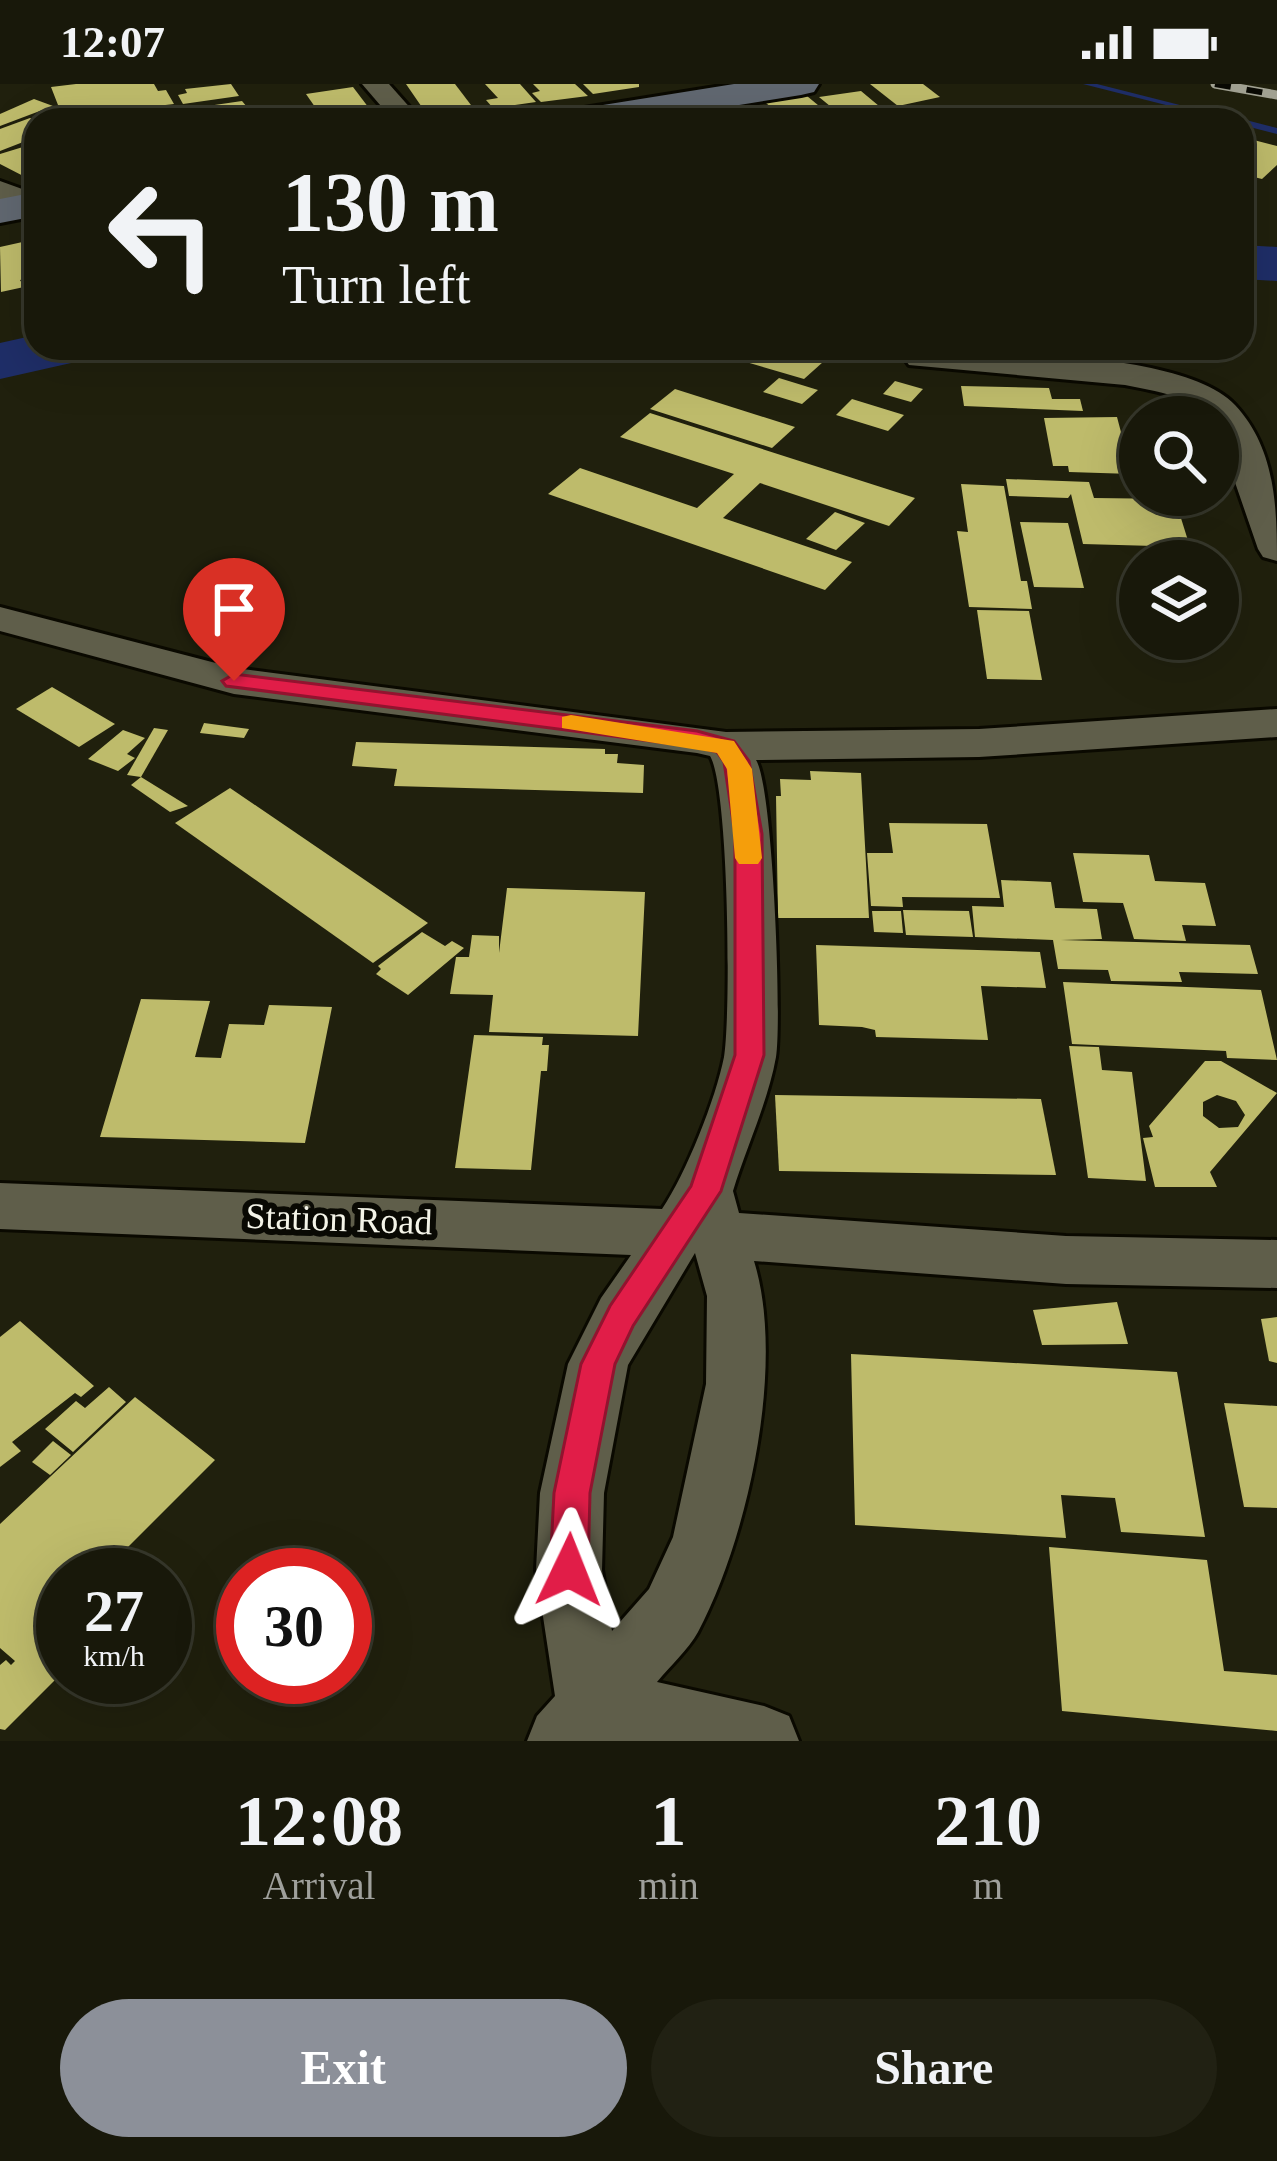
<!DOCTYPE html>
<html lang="en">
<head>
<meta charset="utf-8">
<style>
  :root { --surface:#18180a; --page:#212113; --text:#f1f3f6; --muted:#9fa09c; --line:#36372b; --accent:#8c9099 }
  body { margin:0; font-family:"Times New Roman",serif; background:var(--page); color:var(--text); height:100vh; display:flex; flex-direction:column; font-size:45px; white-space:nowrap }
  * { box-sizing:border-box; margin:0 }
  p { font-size:39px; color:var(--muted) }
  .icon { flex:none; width:66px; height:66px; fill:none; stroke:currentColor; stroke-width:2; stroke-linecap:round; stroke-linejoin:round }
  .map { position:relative; height:1657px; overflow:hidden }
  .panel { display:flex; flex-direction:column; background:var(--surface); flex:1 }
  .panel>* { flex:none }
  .top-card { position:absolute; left:24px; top:24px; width:1230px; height:252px; border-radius:36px; box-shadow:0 12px 48px #0002,0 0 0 3px var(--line); background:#18180a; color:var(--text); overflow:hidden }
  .fabs { position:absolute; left:1119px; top:312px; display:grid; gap:24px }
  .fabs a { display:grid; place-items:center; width:120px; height:120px; border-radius:50%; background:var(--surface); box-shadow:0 12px 48px #0002,0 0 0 3px var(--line); font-size:60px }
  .speed { position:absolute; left:36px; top:1464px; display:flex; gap:24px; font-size:60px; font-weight:700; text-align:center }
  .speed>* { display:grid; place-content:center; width:156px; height:156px; border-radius:50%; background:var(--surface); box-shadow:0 12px 48px #0002,0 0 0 3px var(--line); line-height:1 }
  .speed small { font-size:30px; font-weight:400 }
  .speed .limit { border:18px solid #d22; background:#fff; color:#111 }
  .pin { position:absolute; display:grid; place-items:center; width:102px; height:102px; color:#fff; margin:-123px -51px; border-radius:50% 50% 50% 0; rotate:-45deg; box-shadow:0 0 12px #0007 }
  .pin .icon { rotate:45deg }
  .me { position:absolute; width:132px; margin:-66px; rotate:2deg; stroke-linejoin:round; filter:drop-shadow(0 0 9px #0008) }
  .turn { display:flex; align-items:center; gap:42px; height:252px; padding:0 60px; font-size:54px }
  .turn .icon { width:156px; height:156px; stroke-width:2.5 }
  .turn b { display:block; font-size:84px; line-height:102px }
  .eta { display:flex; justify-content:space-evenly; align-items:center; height:204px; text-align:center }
  .eta b { font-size:72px; font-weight:800; line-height:84px }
  .button { display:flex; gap:24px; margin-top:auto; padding:24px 60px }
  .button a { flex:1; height:138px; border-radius:72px; background:var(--accent); color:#fff; font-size:48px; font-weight:800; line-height:138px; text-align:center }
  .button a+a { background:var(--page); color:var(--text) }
  .status { display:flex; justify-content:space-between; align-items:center; height:84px; padding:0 60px; background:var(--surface); direction:ltr }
  .status svg { height:33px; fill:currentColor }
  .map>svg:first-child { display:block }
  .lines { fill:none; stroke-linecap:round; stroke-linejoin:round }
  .stream { fill:#1f2e68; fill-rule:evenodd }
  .river { fill:#1f2e68; fill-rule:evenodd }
  .building { fill:#bebb6b; fill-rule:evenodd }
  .street-casing { stroke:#0a0900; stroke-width:6 }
  .secondary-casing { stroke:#0a0900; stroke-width:6 }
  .street { fill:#5f5e4a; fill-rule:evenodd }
  .secondary { fill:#616871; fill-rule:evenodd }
  .rail-casing { stroke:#a1a192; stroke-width:9 }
  .rail { stroke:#090903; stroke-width:6; stroke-dasharray:16; stroke-linecap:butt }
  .route { fill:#e11d48; stroke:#92132f; stroke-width:3 }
  .slow { fill:#f59e0b }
  .labels { text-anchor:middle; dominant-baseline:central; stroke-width:12; stroke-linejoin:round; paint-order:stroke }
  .street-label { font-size:36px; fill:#f4f4e8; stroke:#090903 }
</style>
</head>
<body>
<div class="status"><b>12:07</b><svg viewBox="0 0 49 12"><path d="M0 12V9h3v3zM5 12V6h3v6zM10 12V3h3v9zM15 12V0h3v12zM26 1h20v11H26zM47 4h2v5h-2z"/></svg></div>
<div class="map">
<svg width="1277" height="1657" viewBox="0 0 1277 1657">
  <rect width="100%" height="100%" fill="#20200d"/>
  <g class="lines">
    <g class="stream">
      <path d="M1083,0H1097L1239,36H1225Z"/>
      <path d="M1242,35L1277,44V50L1242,41V36H1240Z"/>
    </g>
    <g class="river">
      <path d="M1242,161L1277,163V197L1242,195Z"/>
      <path d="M36,251V264H89L80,277L0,295V259Z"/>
    </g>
  </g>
  <g class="building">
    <path d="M76,0H154L158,7L166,6L174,20L88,30L58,21L51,3Z"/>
    <path d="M231,0L239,12L183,20L178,11L187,9L185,5Z"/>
    <path d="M406,0H455L474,25L428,32Z"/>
    <path d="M485,0H520L536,18L493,24L486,16L498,14Z"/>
    <path d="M533,0H575L588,12L541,18L532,9L540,7Z"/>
    <path d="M583,0H639V3L593,10Z"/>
    <path d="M870,0H923L940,13L898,22Z"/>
    <path d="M353,3L378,36H324L306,10Z"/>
    <path d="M861,7L885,27L897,36H847L819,13Z"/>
    <path d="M807,12L836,36H786L766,19Z"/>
    <path d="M34,15L53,22L0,42V30Z"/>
    <path d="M242,17L247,23L232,25L239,36H194L187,25Z"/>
    <path d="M759,23L774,36H725L718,29Z"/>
    <path d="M301,24L309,36H250L248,32Z"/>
    <path d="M30,34L36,36V53L0,67V45Z"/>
    <path d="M1242,53L1277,62V81L1262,95L1242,90Z"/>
    <path d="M36,59V84L26,83L36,87V94L31,96L0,80V70Z"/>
    <path d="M36,155V192L20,196L24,203L1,208L0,163Z"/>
    <path d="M775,264L823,278L804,295L702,265Z"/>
    <path d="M779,294L818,306L802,320L763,308Z"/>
    <path d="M895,297L923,305L911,318L883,310Z"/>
    <path d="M961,302L1049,304L1052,315H1080L1083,327L964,322Z"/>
    <path d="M675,305L795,343L772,364L650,325Z"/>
    <path d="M852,315L904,331L888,347L836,331Z"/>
    <path d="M650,329L915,414L889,442L760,399L723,434L852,478L825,506L548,410L580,384L697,424L734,390L620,353Z"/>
    <path d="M1117,333L1132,390L1069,388L1068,382H1053L1044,334Z"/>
    <path d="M1006,395L1089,398L1094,414L1175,415L1190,463L1083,460L1071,410L1068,414L1009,412Z"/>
    <path d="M961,400L1004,402L1021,497H1027L1032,525L969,523L957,447L968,448Z"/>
    <path d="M835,428L865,439L836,466L806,455Z"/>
    <path d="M1020,438L1068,439L1084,504L1034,503Z"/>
    <path d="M977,526L1029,527L1042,596L987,595Z"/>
    <path d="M52,603L115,640L79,663L16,625Z"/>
    <path d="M204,639L249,645L244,654L200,649Z"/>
    <path d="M154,644L168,646L141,693L127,691Z"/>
    <path d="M123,646L145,654L127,670L135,674L118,687L88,675Z"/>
    <path d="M356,658L605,665V670H618L617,679L644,681L643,709L394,702L397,685L352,682Z"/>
    <path d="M810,687L861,689L869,834H778L776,712H781L780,695L811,696Z"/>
    <path d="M141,693L188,722L170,728L131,701Z"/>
    <path d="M230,704L428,839L373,879L175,739Z"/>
    <path d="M889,739L987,740L1000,814L902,813L903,823L871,822L867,769H893Z"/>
    <path d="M1073,769L1149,771L1155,797L1205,799L1216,842L1182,841L1186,857L1134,855L1123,819L1083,818Z"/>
    <path d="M1001,796L1051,798L1055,824L1097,825L1102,855L1061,856L1250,861L1258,890L1179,888L1182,898L1111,897L1108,886L1058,885L1053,856L975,853L972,822L1004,823Z"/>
    <path d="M507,804L645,808L638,952L489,948L493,911L450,910L456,873H469L472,851L499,852V869Z"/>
    <path d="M903,826L969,827L973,853L906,851Z"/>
    <path d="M872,827H901L903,849L874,848Z"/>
    <path d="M422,848L445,862L452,857L464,864L408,911L376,890L381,885L378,882Z"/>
    <path d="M816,861L1040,868L1046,904L981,902L988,956L876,953L875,946L862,943L819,941Z"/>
    <path d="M1063,898L1261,906L1277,976L1227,974L1226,967L1072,960Z"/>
    <path d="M141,915L210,917L195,973L221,974L229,940L264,941L269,921L332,923L305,1059L100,1053Z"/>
    <path d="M474,951L543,953L542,961H549L547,987H541L531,1086L455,1084Z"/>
    <path d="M1069,962L1099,963L1102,986L1132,988L1146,1097L1088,1094Z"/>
    <path d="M1205,977H1221L1277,1009L1210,1088L1217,1103H1155L1143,1054L1153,1053L1149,1042ZM1217,1011L1236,1017L1245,1031L1238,1043L1219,1044L1203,1032V1018Z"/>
    <path d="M775,1011L1041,1015L1056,1091L779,1087Z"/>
    <path d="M1117,1218L1128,1260L1042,1261L1033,1226Z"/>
    <path d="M1277,1233V1279L1269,1277L1261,1235Z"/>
    <path d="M20,1237L94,1302L81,1313L75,1309L12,1358L21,1367L0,1383V1253Z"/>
    <path d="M851,1270L1177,1288L1205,1453L1121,1448L1115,1414L1061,1411L1066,1454L855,1441Z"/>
    <path d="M109,1303L126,1318L73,1368L45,1345L76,1317L85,1324Z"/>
    <path d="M135,1313L215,1376L100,1491H63V1527L45,1545L63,1562V1588L5,1646L0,1645V1581L6,1576L11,1581L15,1577L0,1564V1440Z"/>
    <path d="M1224,1319L1277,1322V1424L1244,1423Z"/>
    <path d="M53,1357L71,1371L50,1391L32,1378Z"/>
    <path d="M1049,1463L1207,1476L1224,1587L1277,1591V1647L1062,1627Z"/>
  </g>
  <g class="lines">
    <defs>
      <g id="street">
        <path d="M362,0H389L421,36H393Z"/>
        <path d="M0,97L36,110V129L0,116Z"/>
        <path d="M921,264C993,269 1185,267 1235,321C1275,364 1277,421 1277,477L1263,473L1258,465L1218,349V333C1203,333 1196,322 1183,316C1165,308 1145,305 1125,301L909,281L904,274L909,267Z"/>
        <path d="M0,523L235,584L726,648L979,645L1277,625V653L979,673L756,676C773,702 782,936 776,973C768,1018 746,1064 733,1107L739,1129L1066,1152L1277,1156V1204L1066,1200L754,1177C786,1280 748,1454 698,1548C688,1566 670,1582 657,1598L764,1622L789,1632L799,1657H527L537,1632L555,1612L536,1486L540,1409L568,1280L601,1214L631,1171L0,1145V1099L662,1125C686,1090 716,1014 724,973C731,931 729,703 710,672L697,669L234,610L0,547ZM695,1169L707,1212L706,1300L673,1453L649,1505L612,1547L602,1486L604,1409L628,1281Z"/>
      </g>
      <g id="secondary">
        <path d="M734,0H819L814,8L801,11L646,36H559L565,28L578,25Z"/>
        <path d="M36,108V132L0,139V115Z"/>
      </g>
    </defs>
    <use href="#street" class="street-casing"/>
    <use href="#secondary" class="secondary-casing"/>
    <use href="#street" class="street"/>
    <use href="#secondary" class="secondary"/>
    <defs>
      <path id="rail" d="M1215,0L1277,11"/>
    </defs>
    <use href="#rail" class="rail-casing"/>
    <use href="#rail" class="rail"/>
  </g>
  <path class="route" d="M234,590L697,647L734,657L749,677L762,750L764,971L721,1107L633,1242L615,1280L590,1409L588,1486L582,1499L569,1504L556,1499L550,1486L554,1409L581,1280L610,1222L691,1102L735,971V750L724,678L717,668L697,663L226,602L222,597Z"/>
  <path class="slow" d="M571,631L734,657L752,685L762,774L758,780H739L735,774L727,685L717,669L562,644V633Z"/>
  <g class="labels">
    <g class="street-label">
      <text transform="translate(339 1135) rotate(2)">Station Road</text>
    </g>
  </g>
</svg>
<div class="fabs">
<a><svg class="icon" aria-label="search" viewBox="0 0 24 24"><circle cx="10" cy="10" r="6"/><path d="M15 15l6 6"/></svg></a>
<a><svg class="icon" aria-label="layers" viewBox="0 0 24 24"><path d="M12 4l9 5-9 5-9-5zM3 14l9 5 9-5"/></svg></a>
</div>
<div class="speed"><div>27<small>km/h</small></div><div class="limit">30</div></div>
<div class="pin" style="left:234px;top:597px;background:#d93025"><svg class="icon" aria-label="arrive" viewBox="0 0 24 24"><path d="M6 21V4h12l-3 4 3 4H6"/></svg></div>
<svg class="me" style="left:569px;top:1486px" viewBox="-20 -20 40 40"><path d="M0-17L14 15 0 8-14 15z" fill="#e11d48" stroke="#fff" stroke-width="4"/></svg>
<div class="top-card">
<div class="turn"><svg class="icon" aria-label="left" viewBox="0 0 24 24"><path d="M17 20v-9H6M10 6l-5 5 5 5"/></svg><div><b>130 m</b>Turn left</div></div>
</div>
</div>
<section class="panel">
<div class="eta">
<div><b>12:08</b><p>Arrival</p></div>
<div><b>1</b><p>min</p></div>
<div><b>210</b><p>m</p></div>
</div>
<div class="button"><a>Exit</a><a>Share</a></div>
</section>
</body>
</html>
